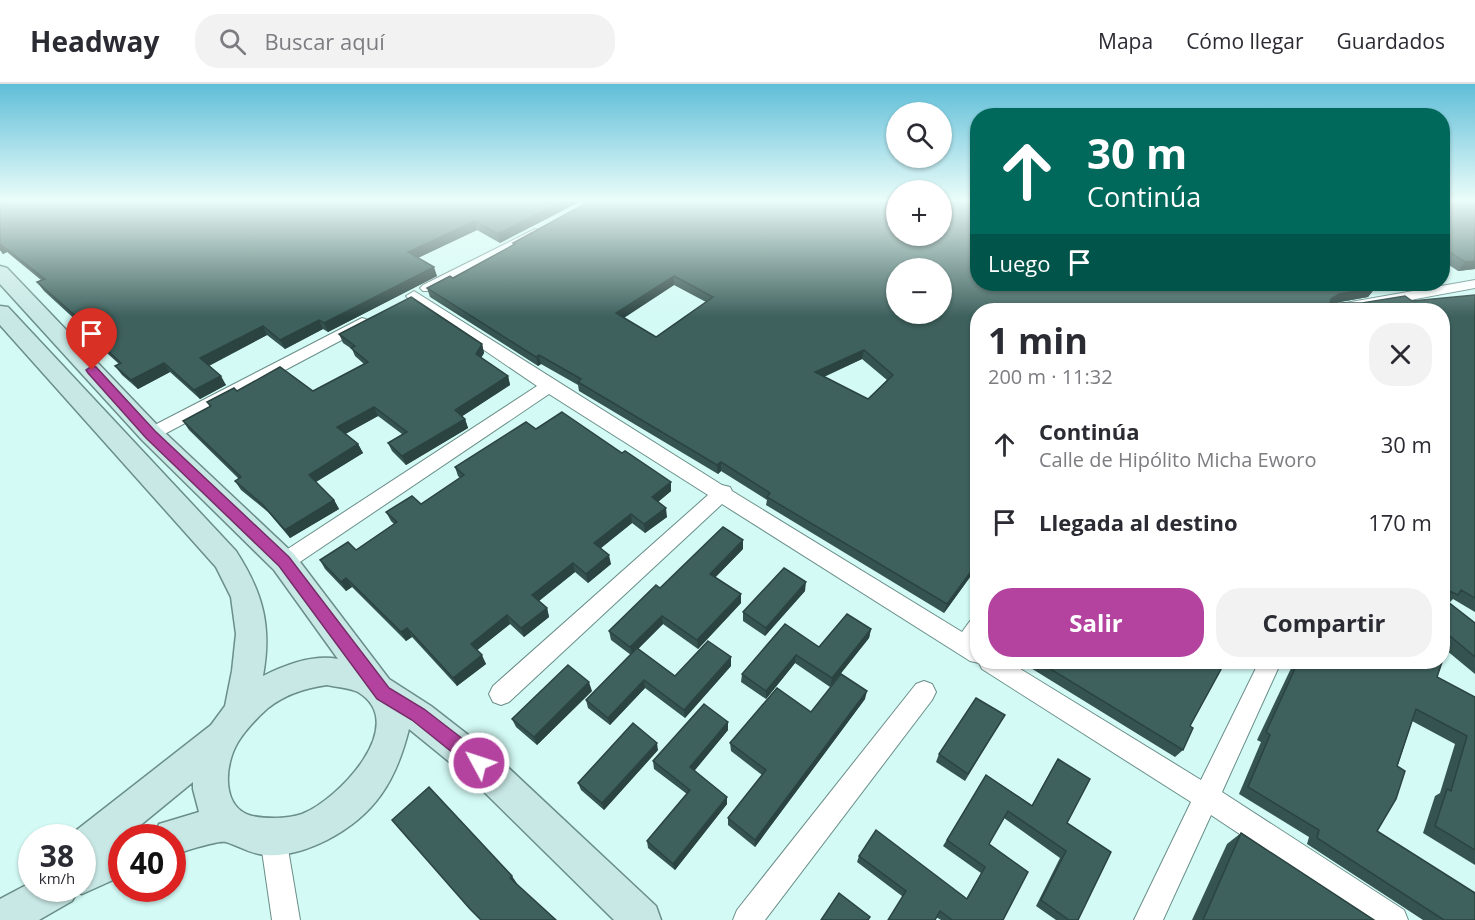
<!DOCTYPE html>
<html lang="es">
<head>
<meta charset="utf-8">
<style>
  :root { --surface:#fff; --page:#f2f2f3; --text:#2b2b33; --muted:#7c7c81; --line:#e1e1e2; --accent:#b4439f }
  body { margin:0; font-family:"Open Sans",sans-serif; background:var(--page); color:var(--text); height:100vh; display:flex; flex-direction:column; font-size:22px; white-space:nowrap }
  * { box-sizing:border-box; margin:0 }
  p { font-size:20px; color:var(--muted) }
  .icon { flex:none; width:33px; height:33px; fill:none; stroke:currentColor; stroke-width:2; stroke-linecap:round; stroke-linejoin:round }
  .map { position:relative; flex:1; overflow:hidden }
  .details { position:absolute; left:970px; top:219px; width:480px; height:366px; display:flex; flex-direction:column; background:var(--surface); border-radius:24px; box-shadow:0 2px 4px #0004 }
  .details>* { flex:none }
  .top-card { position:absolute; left:970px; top:24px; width:480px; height:183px; border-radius:24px; box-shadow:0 2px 4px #0004; background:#00695c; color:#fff; overflow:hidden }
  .tools { position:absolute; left:886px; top:18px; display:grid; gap:12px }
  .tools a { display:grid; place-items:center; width:66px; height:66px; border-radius:50%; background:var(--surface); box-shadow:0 2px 4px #0004; font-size:30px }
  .speed { position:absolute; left:18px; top:740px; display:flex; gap:12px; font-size:30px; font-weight:700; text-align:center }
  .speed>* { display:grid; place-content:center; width:78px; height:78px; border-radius:50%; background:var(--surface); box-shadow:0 2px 4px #0004; line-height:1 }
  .speed small { font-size:15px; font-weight:400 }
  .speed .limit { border:9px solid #d22; background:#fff; color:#111 }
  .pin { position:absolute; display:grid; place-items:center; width:51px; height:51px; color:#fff; margin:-62px -26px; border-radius:50% 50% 50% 0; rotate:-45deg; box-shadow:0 0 6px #0007 }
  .pin .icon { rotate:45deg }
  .me { position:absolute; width:66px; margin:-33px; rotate:310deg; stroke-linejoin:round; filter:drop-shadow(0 0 4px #0008) }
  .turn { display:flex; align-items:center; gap:21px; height:126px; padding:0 18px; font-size:27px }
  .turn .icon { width:78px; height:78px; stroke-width:2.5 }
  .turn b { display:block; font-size:42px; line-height:51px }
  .then { display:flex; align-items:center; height:57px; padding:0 18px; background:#0003; gap:12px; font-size:22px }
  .round { display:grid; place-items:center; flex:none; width:63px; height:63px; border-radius:24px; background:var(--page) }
  .overview { display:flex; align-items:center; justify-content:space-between; height:102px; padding:0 18px }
  h1 { font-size:36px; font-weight:700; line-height:45px }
  .button { display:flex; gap:12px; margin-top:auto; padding:12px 18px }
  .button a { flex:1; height:69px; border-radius:24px; background:var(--accent); color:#fff; font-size:24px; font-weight:700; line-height:69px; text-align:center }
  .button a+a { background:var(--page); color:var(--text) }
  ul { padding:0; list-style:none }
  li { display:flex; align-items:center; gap:18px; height:78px; padding:0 18px }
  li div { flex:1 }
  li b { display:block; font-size:22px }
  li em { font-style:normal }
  header { display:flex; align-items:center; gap:36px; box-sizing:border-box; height:84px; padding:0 30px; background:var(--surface); border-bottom:2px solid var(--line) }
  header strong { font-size:28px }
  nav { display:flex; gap:33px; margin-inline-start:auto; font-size:21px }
  .search { width:420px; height:54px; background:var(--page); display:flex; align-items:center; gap:15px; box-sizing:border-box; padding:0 21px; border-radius:24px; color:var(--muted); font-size:22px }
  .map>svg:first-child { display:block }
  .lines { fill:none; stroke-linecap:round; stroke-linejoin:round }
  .street-casing { stroke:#6a8e89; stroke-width:2 }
  .secondary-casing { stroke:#6a8e89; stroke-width:3 }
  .street { fill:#fff; fill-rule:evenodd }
  .secondary { fill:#c8e8e5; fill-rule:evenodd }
  .wall { fill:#355350; fill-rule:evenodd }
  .shaded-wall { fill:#2b4441 }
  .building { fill:#3e615d; stroke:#2b4441; stroke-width:1.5; fill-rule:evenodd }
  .route { fill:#b4439f; stroke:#752c67; stroke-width:1.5 }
</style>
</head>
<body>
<header>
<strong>Headway</strong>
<div class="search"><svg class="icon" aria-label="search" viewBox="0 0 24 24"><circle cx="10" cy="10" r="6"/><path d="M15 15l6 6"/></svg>Buscar aquí</div>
<nav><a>Mapa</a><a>Cómo llegar</a><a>Guardados</a></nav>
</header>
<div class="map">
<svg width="1475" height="836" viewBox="0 0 1475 836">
  <rect width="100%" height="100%" fill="#d3faf5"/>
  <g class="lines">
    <defs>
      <g id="street">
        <path d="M535,145L540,146L542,149L540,152L433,207H423L420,204L423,201Z"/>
        <path d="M1475,196V204L1356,226H1326L1334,221Z"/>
        <path d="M414,207L722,401L730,403L732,407L962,548L970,537L978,535V578H1009L1201,696L1259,578H1281L1222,708L1404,826L1408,836H1369L1211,731L1163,836H1134L1191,718L982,585L979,579L970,577L722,420L509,618L501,621L493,618L489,610L493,602L708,411L549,310L291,484L284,486L277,484L274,478L277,472L537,302L409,215L406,212Z"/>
        <path d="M362,234L368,236L370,239L368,242L157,354L151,356L145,354L142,350L145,346Z"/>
        <path d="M924,597L932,600L936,608L932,616L765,836H733L737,826L916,600Z"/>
        <path d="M273,740L282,744L286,753L300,836H272L260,753L264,744Z"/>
      </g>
      <path id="secondary" d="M0,182L7,184L160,344L294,470L389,595L431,622L499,675L656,822L661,836H614L474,698L409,645C396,697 375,731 327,756C309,765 286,773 265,771C251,770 239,762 226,758C217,756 183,768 172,771V753H154L159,740L199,728L193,705V698L126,753H122V792L82,810L77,808L72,817L39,836H0V815L32,798V804H82V753L69,752L211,641L225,622L232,587L236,550L231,513L216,483L0,241V222L8,223L236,467C263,509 272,542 263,592C285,581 313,570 338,575L274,486L142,356L0,200ZM327,601C336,603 350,604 358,608C411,640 338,716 302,730C288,735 267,735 252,732C221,724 224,681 238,658C246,645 257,634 268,624C286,610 305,604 327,601Z"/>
    </defs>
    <use href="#street" class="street-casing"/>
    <use href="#secondary" class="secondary-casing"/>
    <use href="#street" class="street"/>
    <use href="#secondary" class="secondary"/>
  </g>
  <g class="wall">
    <path d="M0,116H583L500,159L477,146L418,174L437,192L328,248L323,245L285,265L267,251L209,282L226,301L200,315L170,288L138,305L122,291L115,282L119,280L98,261L92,252H93L44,207L37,198L41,196L7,168L3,170L0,166Z"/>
    <path d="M1443,116H1475V185L1458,187L1443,177Z"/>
    <path d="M513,159L978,200L1375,204L1368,213L1335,219H1362L1412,217L1475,211V528L1453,515L1449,519L1475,539V590L1446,566L1443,574V226H978V482L944,529L766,421L767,416L721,387L718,390L579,307L578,301L541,280L538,282L430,213L427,204L453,194L513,161ZM674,201L706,218L656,253L624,234ZM862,275L887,296L868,315L824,293Z"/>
    <path d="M339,250L482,260L484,269L481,274L508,292L510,301L462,332L465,335L468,344L406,381L392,367L388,359L402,350L378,332L345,350L358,360L363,369L316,398L334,416L339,425L290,454L268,428L241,406L235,397L239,395L189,346L183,337L210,323L207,318L237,307H313L364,280L355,272L352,265L343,259Z"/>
    <path d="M536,345L671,407L658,418L667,433L645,449L632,439L601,464L611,480L588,499L575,488L539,517L547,524L549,533L524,553L510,540L477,566L486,580L457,602L412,553L406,557L352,503L346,507L325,485L320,476L356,466L394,440L391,437L386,428L421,420L460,394L458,392L455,383Z"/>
    <path d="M743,465L715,493L741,510V519L698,565L663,540L638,565L675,592L731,582L685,634L645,604L610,641L588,624L586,616L631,571L611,556L609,547L660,504Z"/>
    <path d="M805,507L765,552L743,537V528Z"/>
    <path d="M871,545L869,554L830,603L795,579L766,615L741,598L742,590Z"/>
    <path d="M1021,578H1225L1190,642L1183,666L1175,673Z"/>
    <path d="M1294,578H1442L1437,593L1475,613V781L1423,749L1435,712L1440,709L1455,660L1412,637L1377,747L1475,836H1423L1307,760L1309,753L1239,710L1261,658L1257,656Z"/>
    <path d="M592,607L537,661L516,643L512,635Z"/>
    <path d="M865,615L755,763L728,741V734L762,691L731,667L730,659L811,628Z"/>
    <path d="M728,638V646L694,687L727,720L675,786L648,764L647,757L687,710L654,685L653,677Z"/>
    <path d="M1000,639L965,697L936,678L939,670Z"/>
    <path d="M658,666L604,726L581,706L578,699Z"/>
    <path d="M1058,675L1067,739L1078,836H1056L1036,822L1060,774L1004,734L989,760L1003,836H941L902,812L857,778L859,772L966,815L981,789L943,762L986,691L1032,721L1053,683Z"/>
    <path d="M1241,749L1374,836H1192L1227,760Z"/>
  </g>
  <g class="shaded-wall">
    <path d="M565,116H583L500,159L498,150Z"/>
    <path d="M475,137L477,146L411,177L408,168Z"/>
    <path d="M0,160L7,168L3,170L0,166Z"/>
    <path d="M1475,177V185L1458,187L1465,178Z"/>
    <path d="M434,183L437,192L328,248L324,239Z"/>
    <path d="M674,192V201L617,238L616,229Z"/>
    <path d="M1375,204L1368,213L1334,219L1325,224L1331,215L1339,210Z"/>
    <path d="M319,236L323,245L285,265L280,256Z"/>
    <path d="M263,242L267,251L206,283L200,274Z"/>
    <path d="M482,260L484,269L478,279L476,270Z"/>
    <path d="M864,266L862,275L814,297L815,288Z"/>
    <path d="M539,271L541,280L538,282L536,273Z"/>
    <path d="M164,279L170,288L138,305L131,296Z"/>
    <path d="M221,292L226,301L200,315L194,306Z"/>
    <path d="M508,292L510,301L458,335L455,326Z"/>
    <path d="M374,323L378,332L342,352L337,343Z"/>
    <path d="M465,335L468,344L406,381L402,372Z"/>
    <path d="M358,360L363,369L314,399L309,391Z"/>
    <path d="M721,378V387L718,390L717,381Z"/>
    <path d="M671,398V407L653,422L652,413Z"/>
    <path d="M334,416L339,425L290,454L285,446Z"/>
    <path d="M666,424L667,433L645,449L644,440Z"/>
    <path d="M631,430L632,439L596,468L594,459Z"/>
    <path d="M743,456V465L710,499V490Z"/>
    <path d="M609,471L611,480L588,499L586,490Z"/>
    <path d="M978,478V482L944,529L947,520Z"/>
    <path d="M573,479L575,488L535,520L532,511Z"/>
    <path d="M346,494L352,503L346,507L341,498Z"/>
    <path d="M806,498L805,507L765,552L766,544Z"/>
    <path d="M741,510V519L698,565L697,556Z"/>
    <path d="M547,524L549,533L524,553L521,544Z"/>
    <path d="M507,531L510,540L475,568L471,560Z"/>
    <path d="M662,532L663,540L632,571L630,563Z"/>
    <path d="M407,544L412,553L406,557L401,548Z"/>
    <path d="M871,545L869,554L830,603L832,594Z"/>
    <path d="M482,571L486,580L457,602L453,594Z"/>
    <path d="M796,571L795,579L766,615V607Z"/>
    <path d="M731,573V582L685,634L684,626Z"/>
    <path d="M644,596L645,604L610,641L608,634Z"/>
    <path d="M589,598L592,607L537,661L534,653Z"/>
    <path d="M867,607L865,615L755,763V756Z"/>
    <path d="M728,638V646L691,691L690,683Z"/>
    <path d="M657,659L658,666L604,726L602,719Z"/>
    <path d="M727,713V720L675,786L673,780Z"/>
    <path d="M512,792L518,801L516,803L510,794Z"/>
  </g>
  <g class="building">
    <path d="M0,116H565L498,150L475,137L408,168L434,183L324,239L319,236L280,256L263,242L200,274L221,292L194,306L164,279L131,296L115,282L121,279L92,252L96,250L37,198L45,195L0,160Z"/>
    <path d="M592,116H897V152H942V116H978V200H1368L1375,204L1339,210L1331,215L1330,219H1362L1405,212L1412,217L1475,211V514L1461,506L1458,511L1443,504V226H978V478L947,520L767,413L770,409L721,378L717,381L578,298L581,295L539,271L536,273L427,204L450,192L453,194L515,160L513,159ZM897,184H942V230H897ZM674,192L713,213L656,253L616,229ZM864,266L893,291L868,315L815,288Z"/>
    <path d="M1443,116H1475V177L1465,178L1443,164Z"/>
    <path d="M411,213L482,260L476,270L508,292L455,326L465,335L402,372L388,359L407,348L374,323L337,343L358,360L309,391L334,416L285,446L262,420L235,397L241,393L183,337L211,322L207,318L234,304L237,307L280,283L313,307L368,278L351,264L355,262L339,250Z"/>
    <path d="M562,328L622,369L625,367L671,398L652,413L666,424L644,440L631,430L594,459L609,471L586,490L573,479L532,511L547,524L521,544L507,531L471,560L482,571L453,594L407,544L401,548L346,494L341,498L320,476L348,458L356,466L397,438L386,428L412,412L421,420L464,391L455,383L526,338L536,345Z"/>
    <path d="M723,443L743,456L710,490L741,510L697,556L662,532L630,563L609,547L656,501L660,504Z"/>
    <path d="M784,484L806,498L766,544L743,528Z"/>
    <path d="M1443,514L1475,539V573L1450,552L1443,574Z"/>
    <path d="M847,530L871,545L832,594L796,571L766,607L742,590L785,540L819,563Z"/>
    <path d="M708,557L731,573L684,626L644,596L608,634L586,616L637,564L675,592Z"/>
    <path d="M1039,578H1225L1190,642L1193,644L1183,666Z"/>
    <path d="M1298,578H1442L1437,593L1475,613V766L1435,742L1447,705L1451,707L1467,652L1416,625L1397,682L1405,687L1396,715L1377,747L1475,809V836H1444L1317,754L1319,746L1248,703L1270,651L1266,648Z"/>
    <path d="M568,581L589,598L534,653L512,635Z"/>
    <path d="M841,590L867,607L755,756L728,734L766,686L730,659L777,604L811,628Z"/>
    <path d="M976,614L1005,631L968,690L939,670Z"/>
    <path d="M704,620L728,638L690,683L727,713L673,780L647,757L690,706L653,677Z"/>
    <path d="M633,639L657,659L602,719L578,699Z"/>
    <path d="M1058,675L1090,695L1067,739L1111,768L1078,836H1069L1041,816L1066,767L1008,727L989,760L1028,788L1003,836H952L940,827L935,836H888L906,807L859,772L876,746L967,815L985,783L947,756L986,691L1032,722Z"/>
    <path d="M429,703L512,792L510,794L556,836H481L470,825L392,736Z"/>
    <path d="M1241,749L1374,836H1203Z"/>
    <path d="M839,809L870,833L868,836H821Z"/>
  </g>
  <linearGradient id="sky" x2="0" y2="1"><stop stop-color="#5fbed8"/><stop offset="0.5" stop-color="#ebfdfa"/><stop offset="1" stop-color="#ebfdfa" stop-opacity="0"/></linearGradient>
  <rect width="1475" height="233" fill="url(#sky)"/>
  <path class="route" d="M92,282L96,283L155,347L289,473L389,604L424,625L486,673L488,679L486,685L479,688L473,685L412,636L377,615L279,482L146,354L88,289L86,286Z"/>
</svg>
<div class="tools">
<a><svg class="icon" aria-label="search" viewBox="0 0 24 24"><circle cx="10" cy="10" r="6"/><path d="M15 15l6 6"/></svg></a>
<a>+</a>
<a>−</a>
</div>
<div class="speed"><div>38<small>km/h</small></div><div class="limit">40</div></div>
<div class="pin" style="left:92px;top:286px;background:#d93025"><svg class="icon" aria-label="arrive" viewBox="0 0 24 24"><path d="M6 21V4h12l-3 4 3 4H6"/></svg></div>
<svg class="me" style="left:479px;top:679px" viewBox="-20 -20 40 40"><circle r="17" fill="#b4439f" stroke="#fff" stroke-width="3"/><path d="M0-11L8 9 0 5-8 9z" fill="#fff"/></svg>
<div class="top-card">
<div class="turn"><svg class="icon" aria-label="ahead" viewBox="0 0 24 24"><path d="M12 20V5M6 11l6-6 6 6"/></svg><div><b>30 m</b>Continúa</div></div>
<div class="then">Luego<svg class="icon" aria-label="arrive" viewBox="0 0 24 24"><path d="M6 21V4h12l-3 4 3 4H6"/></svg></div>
</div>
<section class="details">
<div class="overview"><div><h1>1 min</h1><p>200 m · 11:32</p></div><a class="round"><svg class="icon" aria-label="close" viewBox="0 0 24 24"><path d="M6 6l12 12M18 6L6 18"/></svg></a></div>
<ul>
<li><svg class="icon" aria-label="ahead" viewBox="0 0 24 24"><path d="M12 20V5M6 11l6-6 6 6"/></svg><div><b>Continúa</b><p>Calle de Hipólito Micha Eworo</p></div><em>30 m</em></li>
<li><svg class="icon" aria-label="arrive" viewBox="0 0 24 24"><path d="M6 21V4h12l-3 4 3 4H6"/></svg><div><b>Llegada al destino</b></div><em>170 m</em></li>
</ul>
<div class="button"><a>Salir</a><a>Compartir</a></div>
</section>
</div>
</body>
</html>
